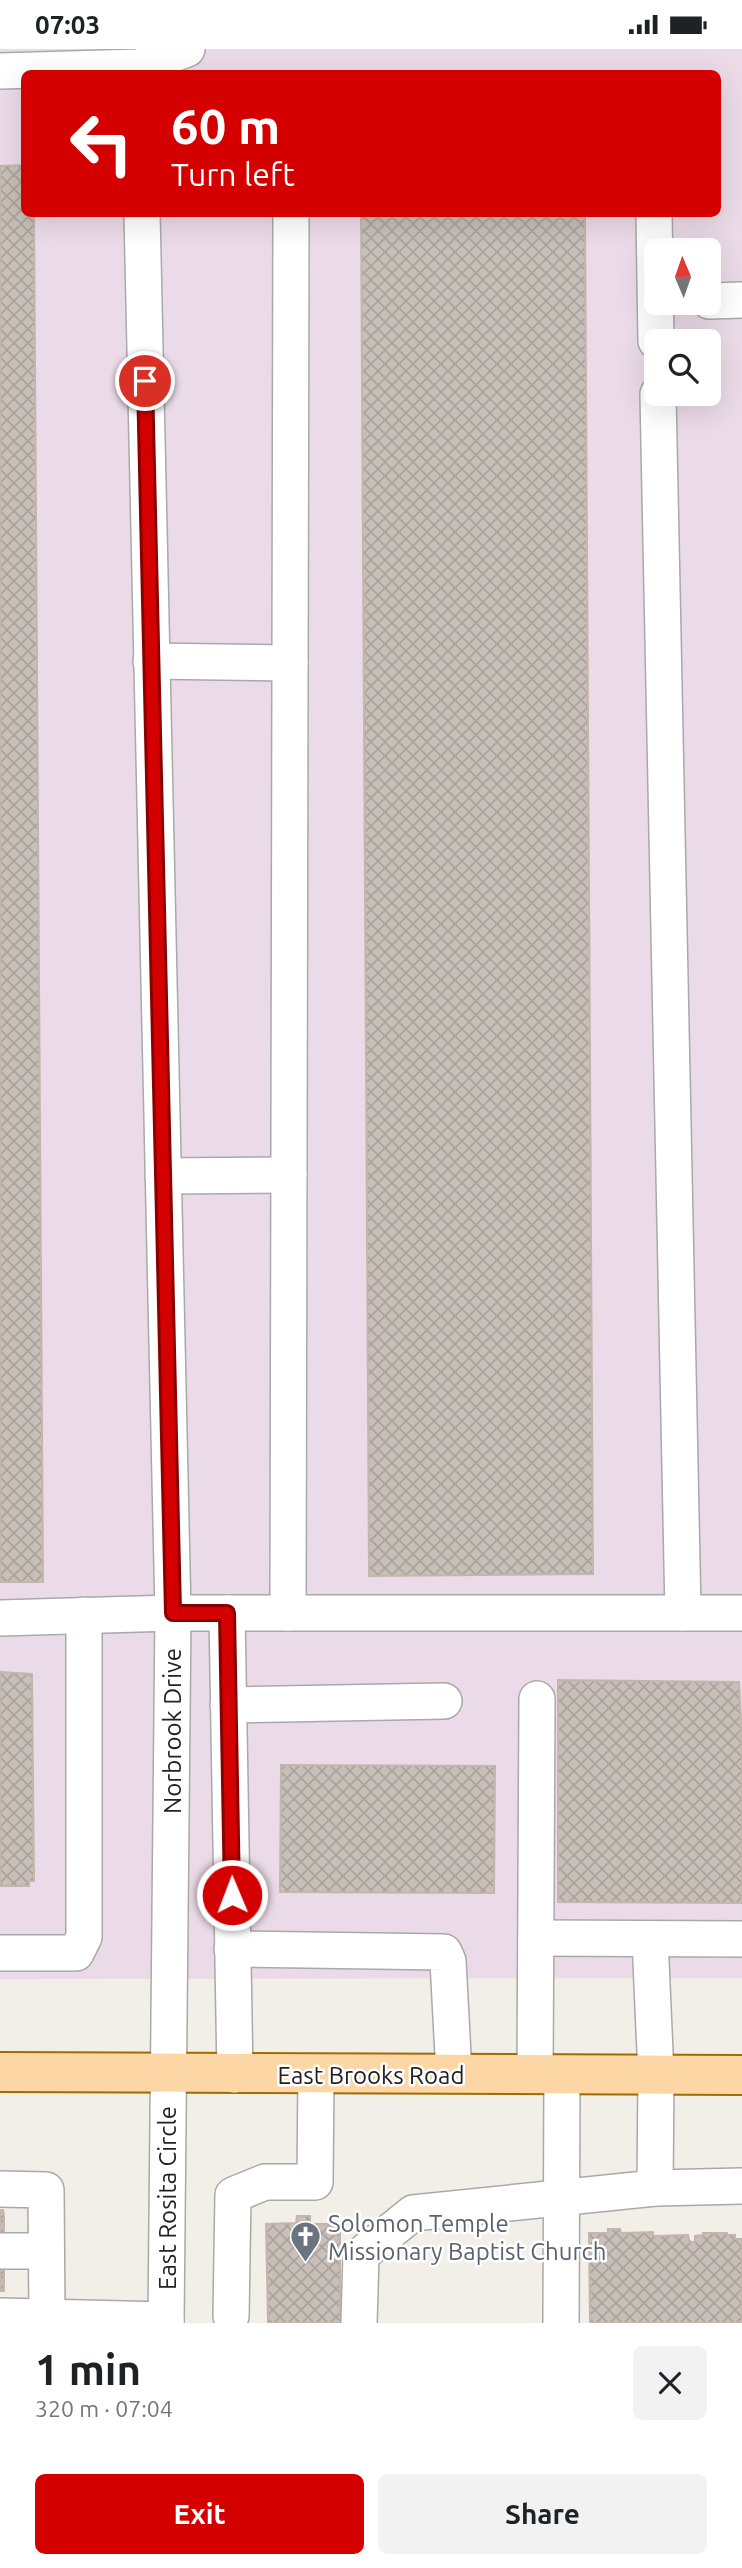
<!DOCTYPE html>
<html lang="en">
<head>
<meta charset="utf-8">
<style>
  :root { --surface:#fff; --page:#f2f2f2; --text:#202124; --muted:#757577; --accent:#d40000 }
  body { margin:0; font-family:Ubuntu,sans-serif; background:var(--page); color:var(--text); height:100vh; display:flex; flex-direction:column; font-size:26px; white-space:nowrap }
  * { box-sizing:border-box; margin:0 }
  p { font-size:23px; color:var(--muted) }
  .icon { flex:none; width:38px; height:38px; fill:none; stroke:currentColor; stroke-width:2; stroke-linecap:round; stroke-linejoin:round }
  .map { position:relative; height:2274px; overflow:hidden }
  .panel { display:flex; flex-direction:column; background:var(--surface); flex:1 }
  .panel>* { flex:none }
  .hud { position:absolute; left:21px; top:21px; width:700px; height:147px; border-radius:10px; box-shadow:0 7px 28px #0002; background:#d40000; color:#fff; overflow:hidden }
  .needle { width:46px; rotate:358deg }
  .fabs { position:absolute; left:644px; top:189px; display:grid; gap:14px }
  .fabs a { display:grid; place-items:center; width:77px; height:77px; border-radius:10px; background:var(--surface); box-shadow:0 7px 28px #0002; font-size:35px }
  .pin { position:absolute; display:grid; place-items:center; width:60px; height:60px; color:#fff; margin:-30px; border:4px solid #fff; border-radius:50%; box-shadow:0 2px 7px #0007 }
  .me { position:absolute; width:77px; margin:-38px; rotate:359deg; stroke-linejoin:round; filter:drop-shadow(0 0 5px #0008) }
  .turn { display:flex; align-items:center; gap:24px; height:147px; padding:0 35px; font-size:32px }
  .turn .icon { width:91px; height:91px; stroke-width:2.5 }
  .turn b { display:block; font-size:49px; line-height:60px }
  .round { display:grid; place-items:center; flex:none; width:74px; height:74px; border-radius:10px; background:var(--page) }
  .summary { display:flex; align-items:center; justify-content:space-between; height:119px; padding:0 35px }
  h1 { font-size:42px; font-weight:600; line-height:52px }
  .button { display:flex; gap:14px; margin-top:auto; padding:14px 35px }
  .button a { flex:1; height:80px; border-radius:10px; background:var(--accent); color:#fff; font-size:28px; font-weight:600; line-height:80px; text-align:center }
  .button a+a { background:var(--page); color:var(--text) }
  .status { display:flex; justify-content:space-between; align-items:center; height:49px; padding:0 35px; background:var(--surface); direction:ltr }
  .status svg { height:19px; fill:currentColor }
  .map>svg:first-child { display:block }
  .industrial { fill:#ebdbe8; fill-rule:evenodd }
  .building { fill:url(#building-cross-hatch); stroke:#c4b6ab; stroke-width:2 }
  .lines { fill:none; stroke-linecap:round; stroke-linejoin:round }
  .minor-casing { stroke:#a9a9a9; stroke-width:38 }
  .major-casing { stroke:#a06b00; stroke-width:42 }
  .minor { stroke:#fff; stroke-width:35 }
  .major { stroke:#fcd6a4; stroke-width:38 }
  .route-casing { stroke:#8a0000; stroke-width:18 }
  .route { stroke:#d40000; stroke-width:12 }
  .labels { text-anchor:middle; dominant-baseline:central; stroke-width:5; stroke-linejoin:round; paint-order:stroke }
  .street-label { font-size:24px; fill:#222; stroke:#fff }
  .worship-label { font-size:24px; fill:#5b616d; stroke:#fff; text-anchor:start }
</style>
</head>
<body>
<div class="status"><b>07:03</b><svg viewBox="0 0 49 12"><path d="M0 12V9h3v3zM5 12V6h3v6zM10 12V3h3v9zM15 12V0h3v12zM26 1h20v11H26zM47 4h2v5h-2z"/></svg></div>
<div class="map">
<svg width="742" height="2274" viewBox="0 0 742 2274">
  <defs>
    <pattern id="building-cross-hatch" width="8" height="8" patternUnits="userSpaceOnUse" patternTransform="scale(1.75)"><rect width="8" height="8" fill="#c7bfb8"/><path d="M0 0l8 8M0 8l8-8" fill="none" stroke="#aba49e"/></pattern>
  </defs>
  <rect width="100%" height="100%" fill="#f2efe9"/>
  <path class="industrial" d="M0,0H742V1929L0,1930ZM24,24H718V164H24ZM656,201H709V254H656ZM656,292H709V345H656Z"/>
  <g class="building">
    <path d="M24,116V164H34L43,1533H0V117Z"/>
    <path d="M361,164H585L593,1525L369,1527Z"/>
    <path d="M0,1623L32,1625L34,1832H29V1837H0Z"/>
    <path d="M558,1631L739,1633L742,1692V1854L558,1853Z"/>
    <path d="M281,1716L495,1717L494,1844L280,1843Z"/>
    <path d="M0,2161H3L4,2166V2242H0Z"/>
    <path d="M297,2167H310V2175H340V2274H268L266,2175L296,2174Z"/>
    <path d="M608,2180H620L621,2184L653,2183V2187L688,2186L689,2191L691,2193H695V2187L703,2186V2184H727V2186H735V2190H742V2274H590L589,2184H608Z"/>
  </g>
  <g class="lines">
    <defs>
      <g id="minor">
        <path d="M0,22L139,18L187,0"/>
        <path d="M142,164L173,1564L166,2274"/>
        <path d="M654,164L656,292"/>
        <path d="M709,252L742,251"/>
        <path d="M658,345L683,1564"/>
        <path d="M151,612L290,614"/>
        <path d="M163,1127L289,1126"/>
        <path d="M227,1564L235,2026"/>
        <path d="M288,1564L291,164"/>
        <path d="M0,1569L173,1564H742"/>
        <path d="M228,1656L444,1652"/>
        <path d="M536,1889L742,1890"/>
        <path d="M232,1900L444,1903L448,1912L454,2025"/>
        <path d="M0,1904H76L84,1888V1566"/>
        <path d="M535,2026L537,1650"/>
        <path d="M655,2139L742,2137"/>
        <path d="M0,2140L46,2141L47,2268"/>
        <path d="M3,2202H46"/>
        <path d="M0,2267L166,2271"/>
        <path d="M231,2267L233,2146L265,2133H315L316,2025"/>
        <path d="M359,2274L361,2206L413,2164L655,2139L656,2026L650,1890"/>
        <path d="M561,2274L562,2026"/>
      </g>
      <path id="major" d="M0,2023L742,2026"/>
    </defs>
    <use href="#minor" class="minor-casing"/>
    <use href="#major" class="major-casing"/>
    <use href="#minor" class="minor"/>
    <use href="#major" class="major"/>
  </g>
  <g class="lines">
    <defs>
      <path id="route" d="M145,332L173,1564H227L232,1846"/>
    </defs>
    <use href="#route" class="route-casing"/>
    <use href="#route" class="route"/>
  </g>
  <defs>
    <symbol id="church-pin" viewBox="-11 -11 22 30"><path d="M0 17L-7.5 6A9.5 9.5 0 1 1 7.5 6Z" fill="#6b7280" stroke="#fff"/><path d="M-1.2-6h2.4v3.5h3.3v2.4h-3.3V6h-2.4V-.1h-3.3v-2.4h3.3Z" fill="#fff"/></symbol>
  </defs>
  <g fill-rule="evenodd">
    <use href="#church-pin" x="288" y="2170" width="35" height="47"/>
  </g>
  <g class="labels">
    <g class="street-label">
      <text transform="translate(172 1682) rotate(-90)">Norbrook Drive</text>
      <text x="371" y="2026">East Brooks Road</text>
      <text transform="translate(167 2149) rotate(-90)">East Rosita Circle</text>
    </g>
    <g class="worship-label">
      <text x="328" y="2174">Solomon Temple<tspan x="328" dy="28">Missionary Baptist Church</tspan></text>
    </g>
  </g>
</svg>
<div class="fabs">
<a><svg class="needle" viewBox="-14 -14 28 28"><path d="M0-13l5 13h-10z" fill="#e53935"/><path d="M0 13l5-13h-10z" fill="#757577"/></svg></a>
<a><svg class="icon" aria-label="search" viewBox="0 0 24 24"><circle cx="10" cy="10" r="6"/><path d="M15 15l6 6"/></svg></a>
</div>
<div class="pin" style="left:145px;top:332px;background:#d93025"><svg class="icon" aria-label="arrive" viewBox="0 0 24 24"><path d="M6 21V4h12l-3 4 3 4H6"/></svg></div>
<svg class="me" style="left:232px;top:1846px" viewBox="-20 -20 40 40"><circle r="17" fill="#d40000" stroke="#fff" stroke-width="3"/><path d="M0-11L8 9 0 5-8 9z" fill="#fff"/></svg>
<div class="hud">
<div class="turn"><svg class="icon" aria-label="left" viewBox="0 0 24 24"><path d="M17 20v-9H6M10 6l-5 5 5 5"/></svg><div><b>60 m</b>Turn left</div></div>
</div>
</div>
<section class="panel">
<div class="summary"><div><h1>1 min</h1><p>320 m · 07:04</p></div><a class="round"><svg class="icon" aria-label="close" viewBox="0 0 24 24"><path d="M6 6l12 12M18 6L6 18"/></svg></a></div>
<div class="button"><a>Exit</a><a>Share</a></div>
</section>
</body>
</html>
